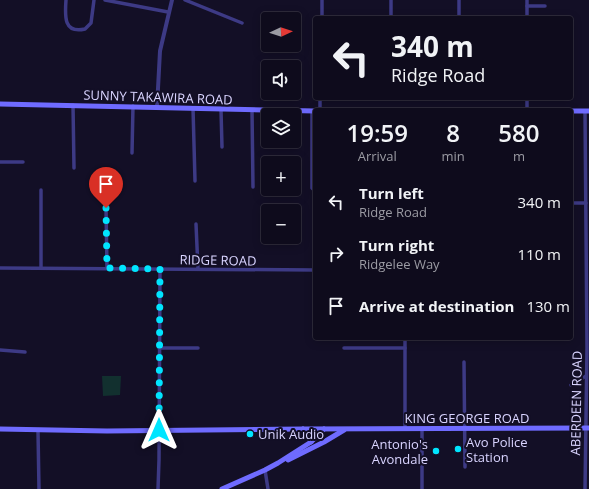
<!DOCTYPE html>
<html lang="en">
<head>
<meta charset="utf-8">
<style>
  :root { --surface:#0e0b1c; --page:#1c1929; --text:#f1f3f6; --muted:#9b9ba3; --line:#2e2b3b }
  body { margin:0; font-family:"Open Sans",sans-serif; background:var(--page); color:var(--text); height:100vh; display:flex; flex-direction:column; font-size:15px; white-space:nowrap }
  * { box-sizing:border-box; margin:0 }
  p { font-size:13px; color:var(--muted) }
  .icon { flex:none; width:22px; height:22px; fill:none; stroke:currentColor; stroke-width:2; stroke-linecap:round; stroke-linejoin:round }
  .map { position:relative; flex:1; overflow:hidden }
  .side { position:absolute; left:313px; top:108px; width:260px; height:232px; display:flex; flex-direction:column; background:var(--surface); border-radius:4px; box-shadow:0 2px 10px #0003,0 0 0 1px var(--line) }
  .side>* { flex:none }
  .banner { position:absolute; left:313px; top:16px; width:260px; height:84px; border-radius:4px; box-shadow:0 2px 10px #0003,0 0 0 1px var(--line); background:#0e0b1c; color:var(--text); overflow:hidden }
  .needle { width:26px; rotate:86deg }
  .buttons { position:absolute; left:261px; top:12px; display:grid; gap:8px }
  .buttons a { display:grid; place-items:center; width:40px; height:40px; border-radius:4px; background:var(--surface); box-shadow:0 2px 10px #0003,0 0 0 1px var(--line); font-size:20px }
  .pin { position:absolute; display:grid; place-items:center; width:34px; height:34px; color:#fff; margin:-41px -17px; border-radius:50% 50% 50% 0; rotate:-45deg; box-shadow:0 0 4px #0007 }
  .pin .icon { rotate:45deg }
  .me { position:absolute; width:44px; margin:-22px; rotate:0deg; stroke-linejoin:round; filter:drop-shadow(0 0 3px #0008) }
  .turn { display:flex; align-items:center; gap:14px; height:84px; padding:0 12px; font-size:18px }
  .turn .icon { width:52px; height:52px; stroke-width:2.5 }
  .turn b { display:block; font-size:28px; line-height:34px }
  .eta { display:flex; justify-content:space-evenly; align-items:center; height:68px; text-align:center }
  .eta b { font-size:24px; font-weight:600; line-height:28px }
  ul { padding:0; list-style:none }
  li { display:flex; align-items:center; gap:12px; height:52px; padding:0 12px }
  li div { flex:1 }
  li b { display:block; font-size:15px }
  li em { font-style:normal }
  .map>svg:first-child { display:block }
  .green { fill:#12302f }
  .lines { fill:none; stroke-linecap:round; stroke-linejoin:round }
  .minor { stroke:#3d3a85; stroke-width:3.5 }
  .tertiary { stroke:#3d3a85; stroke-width:4 }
  .secondary { stroke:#6f6bff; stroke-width:5 }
  .route { stroke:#00e5ff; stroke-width:7; stroke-dasharray:0 12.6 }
  .poi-dot { fill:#00e5ff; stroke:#130f26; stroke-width:1.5 }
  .labels { text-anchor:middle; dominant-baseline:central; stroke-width:4; stroke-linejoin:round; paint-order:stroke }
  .street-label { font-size:13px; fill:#d9d4ff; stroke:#130f26 }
  .poi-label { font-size:13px; fill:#d9d4ff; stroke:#130f26; text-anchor:start }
</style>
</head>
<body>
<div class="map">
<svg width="589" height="489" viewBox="0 0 589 489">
  <rect width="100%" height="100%" fill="#130f26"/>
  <path class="green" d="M102,376H121L120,395L103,396Z"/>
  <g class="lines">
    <g class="minor">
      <path d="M66,0C65,15 63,34 85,29L91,23L94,0"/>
      <path d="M105,0L168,12"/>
      <path d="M185,0L242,23"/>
      <path d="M459,0V18"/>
      <path d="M527,6H545"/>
      <path d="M322,18V0"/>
      <path d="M391,18V0"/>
      <path d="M527,18V0"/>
      <path d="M527,98V110"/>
      <path d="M73,105L74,168"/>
      <path d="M193,108L195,181"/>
      <path d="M221,110L222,147"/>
      <path d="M252,110L253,187"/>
      <path d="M320,110V98"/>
      <path d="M312,111V188L315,191"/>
      <path d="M132,153L133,106"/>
      <path d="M0,162H23"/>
      <path d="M41,190V268"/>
      <path d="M571,203H586"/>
      <path d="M106,208L107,268"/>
      <path d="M196,224L198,269"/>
      <path d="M0,268L315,270"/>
      <path d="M405,338V429"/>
      <path d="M159,348H198"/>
      <path d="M344,348H405"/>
      <path d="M0,350L25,352"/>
      <path d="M464,362L465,467"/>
      <path d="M571,385L586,376"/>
      <path d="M422,428V489"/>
      <path d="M38,431L39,489"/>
      <path d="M265,470L268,489"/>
      <path d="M158,489L159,460L160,269"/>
      <path d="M585,489L587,348L585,111"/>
    </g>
    <path class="tertiary" d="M157,107L160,51L172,0"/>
    <g class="secondary">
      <path d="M0,104L315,111"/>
      <path d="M488,110H500"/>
      <path d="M571,111H589"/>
      <path d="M0,429L107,431L303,429L589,428"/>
      <path d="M303,429L307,433L311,442"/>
      <path d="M288,460L324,442L344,430"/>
      <path d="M222,489L265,470L278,463L311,442L324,429"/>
    </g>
  </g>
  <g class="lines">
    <path class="route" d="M106,208L107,268L160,269L159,430"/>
  </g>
  <g class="poi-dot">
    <circle cx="250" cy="434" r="4"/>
    <circle cx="458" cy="449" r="4"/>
    <circle cx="436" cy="451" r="4"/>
  </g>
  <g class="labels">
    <g class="street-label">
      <text transform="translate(158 97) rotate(2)">SUNNY TAKAWIRA ROAD</text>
      <text transform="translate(218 260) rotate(1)">RIDGE ROAD</text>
      <text transform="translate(576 403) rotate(-89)">ABERDEEN ROAD</text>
      <text x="467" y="418">KING GEORGE ROAD</text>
    </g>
    <g class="poi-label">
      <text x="258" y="434">Unik Audio</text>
      <text x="466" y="442">Avo Police<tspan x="466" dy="15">Station</tspan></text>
      <text x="428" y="444" text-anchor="end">Antonio's<tspan x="428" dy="15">Avondale</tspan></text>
    </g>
  </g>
</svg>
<div class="buttons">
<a><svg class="needle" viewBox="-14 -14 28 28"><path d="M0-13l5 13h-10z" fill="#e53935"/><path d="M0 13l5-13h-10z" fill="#9b9ba3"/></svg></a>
<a><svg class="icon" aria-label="sound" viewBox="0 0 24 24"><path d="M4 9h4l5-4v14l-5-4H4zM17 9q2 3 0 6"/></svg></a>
<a><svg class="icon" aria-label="layers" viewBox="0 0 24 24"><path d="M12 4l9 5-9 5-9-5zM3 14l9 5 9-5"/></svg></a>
<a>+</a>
<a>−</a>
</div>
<div class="pin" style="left:106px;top:208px;background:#d93025"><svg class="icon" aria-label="arrive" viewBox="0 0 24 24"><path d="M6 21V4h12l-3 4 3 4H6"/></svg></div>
<svg class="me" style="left:159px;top:430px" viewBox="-20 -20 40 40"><path d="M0-17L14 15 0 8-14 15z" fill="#00e5ff" stroke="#fff" stroke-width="4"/></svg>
<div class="banner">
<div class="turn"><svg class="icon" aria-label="left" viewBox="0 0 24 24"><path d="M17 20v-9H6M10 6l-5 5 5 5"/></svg><div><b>340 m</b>Ridge Road</div></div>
</div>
<section class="side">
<div class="eta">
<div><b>19:59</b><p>Arrival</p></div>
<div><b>8</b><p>min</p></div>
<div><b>580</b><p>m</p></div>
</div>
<ul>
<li><svg class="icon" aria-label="left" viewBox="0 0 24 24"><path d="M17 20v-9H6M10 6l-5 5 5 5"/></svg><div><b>Turn left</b><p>Ridge Road</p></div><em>340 m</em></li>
<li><svg class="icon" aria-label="right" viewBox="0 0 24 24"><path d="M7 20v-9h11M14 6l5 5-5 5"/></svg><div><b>Turn right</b><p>Ridgelee Way</p></div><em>110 m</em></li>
<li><svg class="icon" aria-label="arrive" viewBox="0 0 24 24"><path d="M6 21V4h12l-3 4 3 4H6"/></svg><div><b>Arrive at destination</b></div><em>130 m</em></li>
</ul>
</section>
</div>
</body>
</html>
